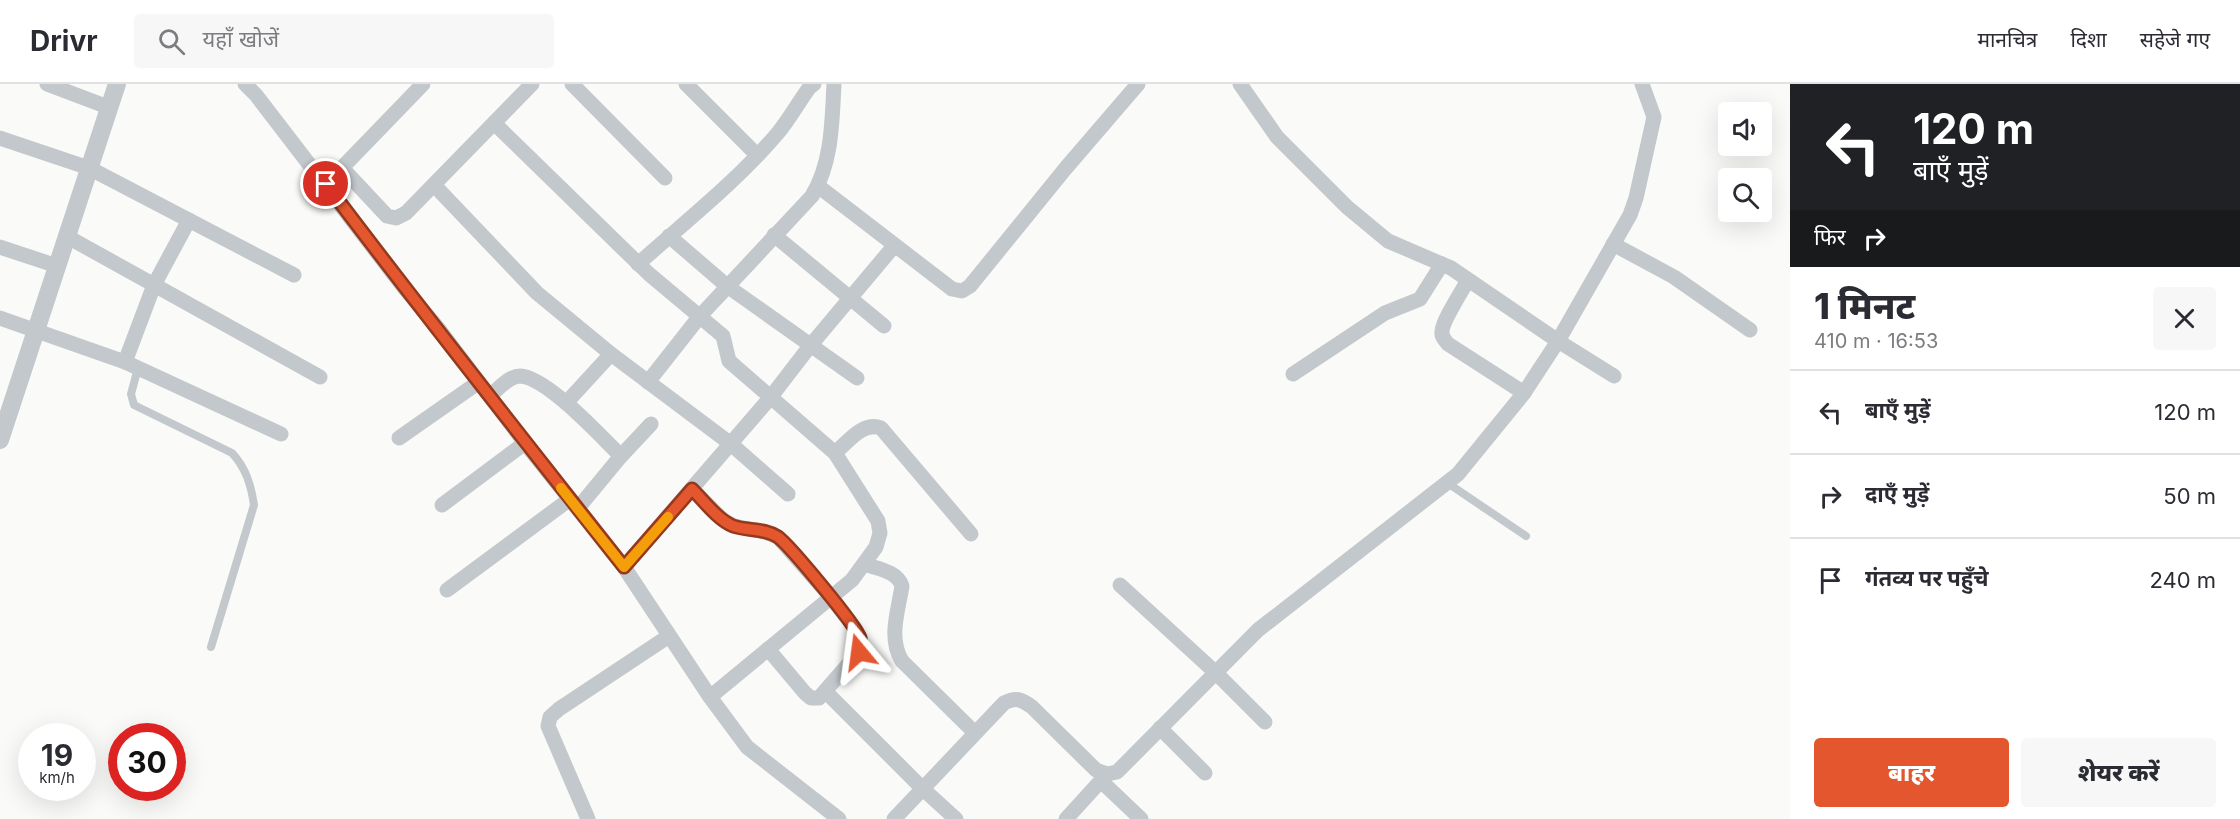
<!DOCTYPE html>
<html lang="hi">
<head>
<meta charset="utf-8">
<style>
  :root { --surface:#fff; --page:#f7f7f7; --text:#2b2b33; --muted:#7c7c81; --line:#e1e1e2; --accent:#e4572e }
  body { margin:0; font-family:Inter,"Noto Sans Devanagari",sans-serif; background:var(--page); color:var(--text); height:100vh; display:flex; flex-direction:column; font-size:22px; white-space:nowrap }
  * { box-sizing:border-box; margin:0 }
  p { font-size:20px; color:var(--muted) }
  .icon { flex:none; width:33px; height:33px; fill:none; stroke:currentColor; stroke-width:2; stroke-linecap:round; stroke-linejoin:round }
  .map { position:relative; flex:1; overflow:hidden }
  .panel { display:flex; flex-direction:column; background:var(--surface); width:450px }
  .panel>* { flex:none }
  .top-card { background:#202124; color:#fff; overflow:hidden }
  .tools { position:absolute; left:1718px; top:18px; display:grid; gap:12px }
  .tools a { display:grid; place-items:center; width:54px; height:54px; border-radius:6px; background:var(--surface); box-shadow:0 6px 24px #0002; font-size:30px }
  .speed { position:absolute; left:18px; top:639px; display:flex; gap:12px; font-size:30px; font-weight:700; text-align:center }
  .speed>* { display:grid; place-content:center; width:78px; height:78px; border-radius:50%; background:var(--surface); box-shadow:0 6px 24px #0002; line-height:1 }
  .speed small { font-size:15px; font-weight:400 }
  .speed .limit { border:9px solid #d22; background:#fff; color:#111 }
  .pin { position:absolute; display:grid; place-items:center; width:51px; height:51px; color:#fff; margin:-26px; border:3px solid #fff; border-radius:50%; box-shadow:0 2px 6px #0007 }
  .me { position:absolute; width:66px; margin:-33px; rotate:344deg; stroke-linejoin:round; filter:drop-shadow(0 0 4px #0008) }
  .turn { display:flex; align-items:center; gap:21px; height:126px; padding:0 24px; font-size:27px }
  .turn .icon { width:78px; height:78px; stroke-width:2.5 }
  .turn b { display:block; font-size:42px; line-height:51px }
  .then { display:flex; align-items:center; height:57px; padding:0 24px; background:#0003; gap:12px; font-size:22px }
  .round { display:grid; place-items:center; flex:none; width:63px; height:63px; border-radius:6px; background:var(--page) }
  .summary { display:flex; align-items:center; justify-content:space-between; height:102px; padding:0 24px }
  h1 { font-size:36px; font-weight:800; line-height:45px }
  .primary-button { display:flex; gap:12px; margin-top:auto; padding:12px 24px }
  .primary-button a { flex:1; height:69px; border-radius:6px; background:var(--accent); color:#fff; font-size:24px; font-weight:800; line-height:69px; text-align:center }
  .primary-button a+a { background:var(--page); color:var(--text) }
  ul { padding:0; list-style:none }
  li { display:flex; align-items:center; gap:18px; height:84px; padding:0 24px; border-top:2px solid var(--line) }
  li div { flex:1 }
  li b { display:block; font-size:22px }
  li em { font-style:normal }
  header { display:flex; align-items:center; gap:36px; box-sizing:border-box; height:84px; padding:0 30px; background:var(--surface); border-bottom:2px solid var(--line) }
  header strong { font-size:28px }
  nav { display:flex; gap:33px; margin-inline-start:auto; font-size:21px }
  .search { width:420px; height:54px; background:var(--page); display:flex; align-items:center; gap:15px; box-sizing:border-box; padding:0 21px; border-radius:6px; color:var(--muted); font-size:22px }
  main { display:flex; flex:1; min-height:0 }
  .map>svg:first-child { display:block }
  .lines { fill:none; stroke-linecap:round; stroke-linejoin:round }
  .service { stroke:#c3c8cc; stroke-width:8 }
  .minor { stroke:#c3c8cc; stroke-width:15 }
  .tertiary { stroke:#c3c8cc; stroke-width:18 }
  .route-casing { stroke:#94391e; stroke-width:15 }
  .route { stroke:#e4572e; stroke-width:10 }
  .slow { stroke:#f59e0b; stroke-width:10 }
</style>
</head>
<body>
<header>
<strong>Drivr</strong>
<div class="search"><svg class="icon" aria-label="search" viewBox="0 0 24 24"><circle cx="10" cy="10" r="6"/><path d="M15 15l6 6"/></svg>यहाँ खोजें</div>
<nav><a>मानचित्र</a><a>दिशा</a><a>सहेजे गए</a></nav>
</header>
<main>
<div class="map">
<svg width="1790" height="735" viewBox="0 0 1790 735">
  <rect width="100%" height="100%" fill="#fafaf8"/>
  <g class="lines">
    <g class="service">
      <path d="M138,284L131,310L134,321L232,369C246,384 251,401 254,421L211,563"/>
      <path d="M1446,398L1526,452"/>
    </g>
    <g class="minor">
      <path d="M47,0L108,23"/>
      <path d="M245,0L256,11L405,205L438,244L525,359L624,483L710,613L747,663L839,735"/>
      <path d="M572,0L665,94"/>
      <path d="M686,0L757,71"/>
      <path d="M1240,0L1277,53L1347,123L1388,157L1451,184L1558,257L1614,292"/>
      <path d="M494,39L649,190L723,252L729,277L835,369L878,437L880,449L876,463L852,496L710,613"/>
      <path d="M0,54L89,84L294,191"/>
      <path d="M342,84L387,132L396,134L406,129L532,0"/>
      <path d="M335,91L423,0"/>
      <path d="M434,101L537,209L611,270L731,360L788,410"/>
      <path d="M818,102L952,205L962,207L970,202L1065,85L1138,0"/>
      <path d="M774,151L884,242"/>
      <path d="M66,152L320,293"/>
      <path d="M669,152L727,202L857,294"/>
      <path d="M1613,160L1674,193L1750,246"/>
      <path d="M0,163L57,182"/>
      <path d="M638,180C685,138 736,98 777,50C789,36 798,19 809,4L814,0"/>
      <path d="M1468,196C1462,207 1443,236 1442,247C1441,253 1445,256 1448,260L1524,309"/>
      <path d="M0,234L125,278L281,350"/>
      <path d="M125,278L154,201L189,136"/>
      <path d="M1293,290L1385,229L1420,215L1442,180"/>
      <path d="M648,298L700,232L812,112C832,79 832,38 834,0"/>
      <path d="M490,312C498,305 509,292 520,292C547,293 601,353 621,372"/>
      <path d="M566,319L611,270"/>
      <path d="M399,354L479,298"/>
      <path d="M835,369C848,358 863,337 881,344L971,450"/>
      <path d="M692,405L723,436L734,442L765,448L778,453L831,513L856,546L860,555L859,568L819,614H811L805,609L768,565"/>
      <path d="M442,421L525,359"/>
      <path d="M578,424L621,372L651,340"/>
      <path d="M864,480C878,485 897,487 902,502C898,528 888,554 902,577L975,649"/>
      <path d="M624,483L770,314L810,262L894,162"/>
      <path d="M1120,501L1215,588L1265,638"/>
      <path d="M447,506L570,415"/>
      <path d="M826,608L923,705L956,735"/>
      <path d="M1160,644L1205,689"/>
      <path d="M1101,697L1141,735"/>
      <path d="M588,735L548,642L550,633L559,625L669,552"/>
      <path d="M894,735L1004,619C1016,613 1021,615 1032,623L1096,686L1107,690L1117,688L1258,546L1458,390L1524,309L1558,257L1630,131L1636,114L1654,33L1642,0"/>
      <path d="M1066,735L1107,690"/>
    </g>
    <path class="tertiary" d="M0,356L117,0"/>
  </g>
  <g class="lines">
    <defs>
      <path id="route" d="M326,100C423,229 524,356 624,483L692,405C704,417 717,435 733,442C747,447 765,444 778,453C790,462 856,541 860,554C861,558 860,564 859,568"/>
    </defs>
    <use href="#route" class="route-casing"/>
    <use href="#route" class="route"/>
    <path class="slow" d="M561,404L624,483L668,433"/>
  </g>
</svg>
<div class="tools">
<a><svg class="icon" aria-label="sound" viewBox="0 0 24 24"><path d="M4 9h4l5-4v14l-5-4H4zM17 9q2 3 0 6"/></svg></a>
<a><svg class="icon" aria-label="search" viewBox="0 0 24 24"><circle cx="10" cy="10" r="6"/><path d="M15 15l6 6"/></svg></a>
</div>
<div class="speed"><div>19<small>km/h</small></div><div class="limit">30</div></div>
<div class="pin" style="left:326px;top:100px;background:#d93025"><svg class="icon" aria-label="arrive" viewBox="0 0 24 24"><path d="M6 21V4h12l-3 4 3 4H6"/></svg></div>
<svg class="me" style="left:859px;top:568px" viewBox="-20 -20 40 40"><path d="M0-17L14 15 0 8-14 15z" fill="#e4572e" stroke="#fff" stroke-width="4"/></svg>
</div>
<section class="panel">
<div class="top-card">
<div class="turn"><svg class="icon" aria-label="left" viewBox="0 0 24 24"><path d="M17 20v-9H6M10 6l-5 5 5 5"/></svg><div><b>120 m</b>बाएँ मुड़ें</div></div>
<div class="then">फिर<svg class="icon" aria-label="right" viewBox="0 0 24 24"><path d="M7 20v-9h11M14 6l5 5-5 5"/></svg></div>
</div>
<div class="summary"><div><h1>1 मिनट</h1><p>410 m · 16:53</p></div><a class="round"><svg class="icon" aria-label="close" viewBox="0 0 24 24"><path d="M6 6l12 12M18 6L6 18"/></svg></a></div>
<ul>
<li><svg class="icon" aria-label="left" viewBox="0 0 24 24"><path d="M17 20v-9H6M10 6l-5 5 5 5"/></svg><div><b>बाएँ मुड़ें</b></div><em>120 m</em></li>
<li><svg class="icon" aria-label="right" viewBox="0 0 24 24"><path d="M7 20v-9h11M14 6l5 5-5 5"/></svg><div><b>दाएँ मुड़ें</b></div><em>50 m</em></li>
<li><svg class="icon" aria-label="arrive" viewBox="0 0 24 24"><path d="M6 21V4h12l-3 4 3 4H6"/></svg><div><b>गंतव्य पर पहुँचे</b></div><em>240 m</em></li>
</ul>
<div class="primary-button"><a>बाहर</a><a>शेयर करें</a></div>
</section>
</main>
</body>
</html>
